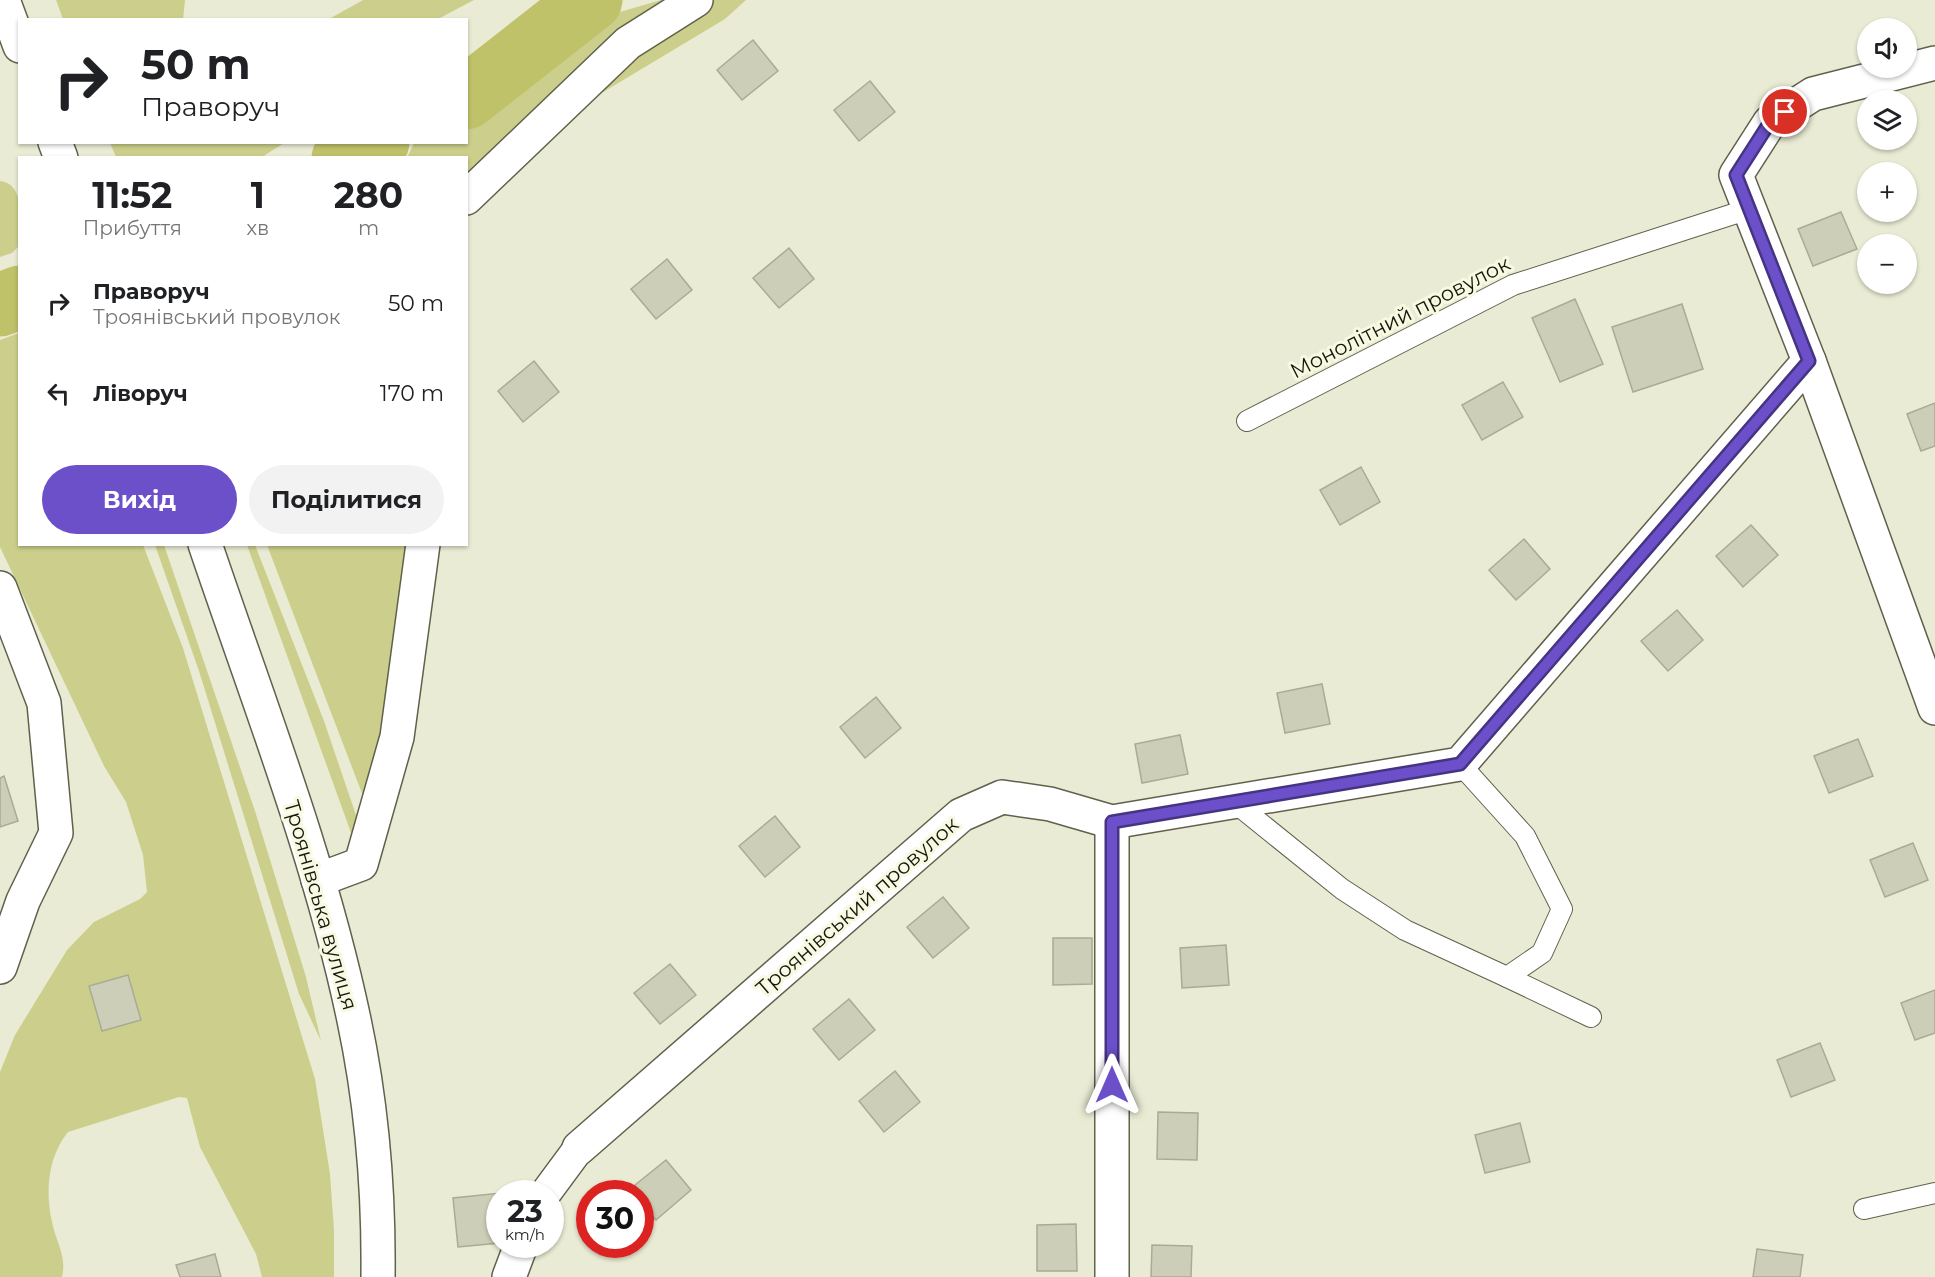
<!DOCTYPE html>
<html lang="uk">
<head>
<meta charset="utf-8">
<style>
  :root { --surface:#fff; --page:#f2f2f2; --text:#202124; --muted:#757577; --accent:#6b50ca }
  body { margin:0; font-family:Montserrat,sans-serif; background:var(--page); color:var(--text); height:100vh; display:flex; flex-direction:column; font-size:22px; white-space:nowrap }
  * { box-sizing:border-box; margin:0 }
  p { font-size:20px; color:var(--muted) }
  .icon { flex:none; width:33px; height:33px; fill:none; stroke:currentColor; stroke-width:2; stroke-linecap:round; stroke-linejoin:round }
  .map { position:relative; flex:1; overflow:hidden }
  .panel { position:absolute; left:18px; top:156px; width:450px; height:390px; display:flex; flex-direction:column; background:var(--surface); border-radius:0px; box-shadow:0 2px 4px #0004 }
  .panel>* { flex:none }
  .hud { position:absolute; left:18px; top:18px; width:450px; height:126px; border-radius:0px; box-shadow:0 2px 4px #0004; background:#fff; color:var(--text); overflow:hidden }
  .fabs { position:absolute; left:1857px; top:18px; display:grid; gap:12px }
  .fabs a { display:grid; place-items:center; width:60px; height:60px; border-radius:50%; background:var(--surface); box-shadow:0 2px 4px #0004; font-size:30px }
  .speed { position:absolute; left:486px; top:1180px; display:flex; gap:12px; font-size:30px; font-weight:700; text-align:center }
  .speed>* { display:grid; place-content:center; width:78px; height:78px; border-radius:50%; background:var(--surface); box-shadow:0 2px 4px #0004; line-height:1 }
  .speed small { font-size:15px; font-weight:400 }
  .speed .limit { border:9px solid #d22; background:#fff; color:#111 }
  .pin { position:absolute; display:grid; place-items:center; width:51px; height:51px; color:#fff; margin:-26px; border:3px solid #fff; border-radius:50%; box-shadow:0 2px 6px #0007 }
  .me { position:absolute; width:66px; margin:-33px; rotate:0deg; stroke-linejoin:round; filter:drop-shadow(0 0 4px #0008) }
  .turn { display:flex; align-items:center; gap:21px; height:126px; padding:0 24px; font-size:27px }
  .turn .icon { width:78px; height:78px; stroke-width:2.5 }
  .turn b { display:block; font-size:42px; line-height:51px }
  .eta { display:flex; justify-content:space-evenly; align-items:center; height:102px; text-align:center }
  .eta b { font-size:36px; font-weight:700; line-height:42px }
  .button { display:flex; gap:12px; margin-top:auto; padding:12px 24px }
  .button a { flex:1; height:69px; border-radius:36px; background:var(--accent); color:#fff; font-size:24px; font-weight:700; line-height:69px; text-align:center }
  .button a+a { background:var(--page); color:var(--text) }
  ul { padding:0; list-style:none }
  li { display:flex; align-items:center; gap:18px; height:90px; padding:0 24px }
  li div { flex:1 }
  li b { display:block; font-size:22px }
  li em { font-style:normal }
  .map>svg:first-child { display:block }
  .green { fill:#cccf8b }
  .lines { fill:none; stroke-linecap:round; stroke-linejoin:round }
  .river { stroke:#bfc269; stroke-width:63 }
  .building { fill:#cdceb7; stroke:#a9ab94; stroke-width:1.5 }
  .service-casing { stroke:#60614c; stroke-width:22 }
  .pedestrian-casing { stroke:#60614c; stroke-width:33 }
  .minor-casing { stroke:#60614c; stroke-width:36 }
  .tertiary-casing { stroke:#60614c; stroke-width:36 }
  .service { stroke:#fff; stroke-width:20 }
  .pedestrian { stroke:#fff; stroke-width:30 }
  .minor { stroke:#fff; stroke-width:33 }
  .tertiary { stroke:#fff; stroke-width:33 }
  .route-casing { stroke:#463483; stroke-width:15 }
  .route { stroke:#6b50ca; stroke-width:10 }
  .labels { text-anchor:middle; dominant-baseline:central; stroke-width:6; stroke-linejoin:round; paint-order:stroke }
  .street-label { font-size:21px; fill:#16160e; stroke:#f7f9e1 }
</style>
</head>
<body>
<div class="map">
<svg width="1935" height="1277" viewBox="0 0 1935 1277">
  <rect width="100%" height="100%" fill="#eaebd4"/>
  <g class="green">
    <path d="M56,0H185L183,20L63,19Z"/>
    <path d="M363,0H474L438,19H329Z"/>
    <path d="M661,0H746L725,19L580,106L467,200L466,158H407L414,143L466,142L467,71L500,64L524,54L558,30Z"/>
    <path d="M110,143H284L262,157H116Z"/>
    <path d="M0,181C27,184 20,226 20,245L12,253L0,257Z"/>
    <path d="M19,333L20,544L143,545L183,648L315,1079L330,1174L334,1230V1277H262L256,1254L200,1147L187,1098L179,1097L68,1132C48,1157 45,1191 52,1222C56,1242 67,1256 62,1277H0V1072L15,1035L67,950L94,922L140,899L147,892L143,855L126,802L104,766L0,547V340Z"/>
    <path d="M155,545H164L255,811L306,977L321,1041L299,994L199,671Z"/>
    <path d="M247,545H255L324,721L359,824L354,841Z"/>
    <path d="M267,545H424L421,679L363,796Z"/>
  </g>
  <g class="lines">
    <g class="river">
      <path d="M466,98L591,0"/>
      <path d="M343,158L378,142"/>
      <path d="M0,305L20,297"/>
    </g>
  </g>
  <g class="building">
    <path d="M753,40L778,71L742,100L717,70Z"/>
    <path d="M870,81L895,112L859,141L834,110Z"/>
    <path d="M1841,212L1857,249L1813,266L1798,229Z"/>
    <path d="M789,248L814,279L779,308L753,278Z"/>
    <path d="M667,259L692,290L656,319L631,289Z"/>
    <path d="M1575,299L1603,364L1560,382L1532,318Z"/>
    <path d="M1682,304L1703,369L1633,392L1612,327Z"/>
    <path d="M534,361L559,392L523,422L498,391Z"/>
    <path d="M1503,382L1523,417L1482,440L1462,405Z"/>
    <path d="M1935,403V446L1921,451L1907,414Z"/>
    <path d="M1361,467L1380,502L1340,525L1320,490Z"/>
    <path d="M1751,525L1778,555L1743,587L1716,556Z"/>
    <path d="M1524,539L1550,569L1516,600L1489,570Z"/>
    <path d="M1677,610L1703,640L1668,671L1641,641Z"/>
    <path d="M1322,684L1330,724L1285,733L1277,693Z"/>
    <path d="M876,697L901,728L865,758L840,727Z"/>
    <path d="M1180,735L1188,774L1142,783L1135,744Z"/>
    <path d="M1858,739L1873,776L1829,793L1814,756Z"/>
    <path d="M4,776L18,821L0,827V778Z"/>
    <path d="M775,816L800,847L765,877L739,846Z"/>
    <path d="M1913,843L1928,880L1885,897L1870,860Z"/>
    <path d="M943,897L969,928L933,958L907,927Z"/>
    <path d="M1053,938H1092V984L1053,985Z"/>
    <path d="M1226,945L1229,985L1182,988L1180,948Z"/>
    <path d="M670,964L696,995L660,1024L634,993Z"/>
    <path d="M128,975L141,1020L102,1031L89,986Z"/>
    <path d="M1935,990V1033L1915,1040L1901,1003Z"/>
    <path d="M849,999L875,1030L839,1060L813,1029Z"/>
    <path d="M1820,1043L1835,1080L1791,1097L1777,1060Z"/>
    <path d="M895,1071L920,1102L884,1132L859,1101Z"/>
    <path d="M1158,1112L1198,1113L1197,1160L1157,1159Z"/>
    <path d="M1520,1123L1530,1162L1485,1173L1475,1135Z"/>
    <path d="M666,1160L691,1190L656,1220L640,1202V1194H634L630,1189Z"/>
    <path d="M501,1193L500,1243L458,1247L453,1198Z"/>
    <path d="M1076,1224L1077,1271H1037V1225Z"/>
    <path d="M1152,1245L1192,1246L1191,1277H1151Z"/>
    <path d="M1757,1249L1803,1255L1800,1277H1753Z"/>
    <path d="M215,1254L221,1277H180L176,1265Z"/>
  </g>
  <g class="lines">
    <defs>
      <g id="service">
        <path d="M1247,421L1513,285L1749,209"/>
        <path d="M1234,802L1342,889L1405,930L1507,977L1542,953L1562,909L1525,836L1460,764"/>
        <path d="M1507,977L1591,1017"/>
        <path d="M1864,1209L1935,1193"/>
      </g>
      <path id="pedestrian" d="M545,1194L579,1148"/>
      <g id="minor">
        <path d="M1935,63L1813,94L1770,122L1736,175L1809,361L1935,708"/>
        <path d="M466,198L628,43L696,0"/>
        <path d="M0,588L44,703L56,833L23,901L0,967"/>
        <path d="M318,880L361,864L397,737L423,544"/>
        <path d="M579,1148L961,815L1002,797L1050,804L1112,822L1460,764L1809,361"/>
        <path d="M509,1277L521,1245"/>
        <path d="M1112,1277V822"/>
      </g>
      <g id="tertiary">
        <path d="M3,0L20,46"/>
        <path d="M55,142L61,158"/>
        <path d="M205,544C258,701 320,858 354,1020C372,1105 379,1191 378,1277"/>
      </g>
    </defs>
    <use href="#service" class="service-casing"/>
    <use href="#pedestrian" class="pedestrian-casing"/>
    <use href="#minor" class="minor-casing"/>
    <use href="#tertiary" class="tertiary-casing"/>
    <use href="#service" class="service"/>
    <use href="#pedestrian" class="pedestrian"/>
    <use href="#minor" class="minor"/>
    <use href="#tertiary" class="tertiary"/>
  </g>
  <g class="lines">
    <defs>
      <path id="route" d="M1112,1085V822L1460,764L1809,361L1736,175L1770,122L1785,112"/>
    </defs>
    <use href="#route" class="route-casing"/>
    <use href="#route" class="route"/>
  </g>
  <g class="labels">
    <g class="street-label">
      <text transform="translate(1400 317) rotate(-27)">Монолітний провулок</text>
      <text transform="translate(321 905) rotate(74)">Троянівська вулиця</text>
      <text transform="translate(857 906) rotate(-41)">Троянівський провулок</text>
    </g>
  </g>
</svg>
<div class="fabs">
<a><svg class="icon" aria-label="sound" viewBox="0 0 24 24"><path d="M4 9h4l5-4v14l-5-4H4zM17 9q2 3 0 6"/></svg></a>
<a><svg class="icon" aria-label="layers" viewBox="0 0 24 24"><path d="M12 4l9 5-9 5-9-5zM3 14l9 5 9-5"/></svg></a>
<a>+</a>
<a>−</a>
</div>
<div class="speed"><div>23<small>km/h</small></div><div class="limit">30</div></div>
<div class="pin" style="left:1785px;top:112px;background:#d93025"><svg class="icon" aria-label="arrive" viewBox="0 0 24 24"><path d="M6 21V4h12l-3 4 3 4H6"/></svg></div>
<svg class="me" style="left:1112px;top:1085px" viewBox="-20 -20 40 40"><path d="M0-17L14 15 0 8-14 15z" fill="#6b50ca" stroke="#fff" stroke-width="4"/></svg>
<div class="hud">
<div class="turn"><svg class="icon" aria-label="right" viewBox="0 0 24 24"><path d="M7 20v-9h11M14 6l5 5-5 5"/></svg><div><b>50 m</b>Праворуч</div></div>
</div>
<section class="panel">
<div class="eta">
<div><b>11:52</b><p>Прибуття</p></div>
<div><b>1</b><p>хв</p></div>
<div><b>280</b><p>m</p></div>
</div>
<ul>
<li><svg class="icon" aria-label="right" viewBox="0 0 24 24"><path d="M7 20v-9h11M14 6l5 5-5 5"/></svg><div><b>Праворуч</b><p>Троянівський провулок</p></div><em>50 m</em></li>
<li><svg class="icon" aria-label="left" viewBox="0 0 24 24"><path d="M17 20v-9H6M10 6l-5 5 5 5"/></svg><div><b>Ліворуч</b></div><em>170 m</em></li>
</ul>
<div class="button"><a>Вихід</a><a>Поділитися</a></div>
</section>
</div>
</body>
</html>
